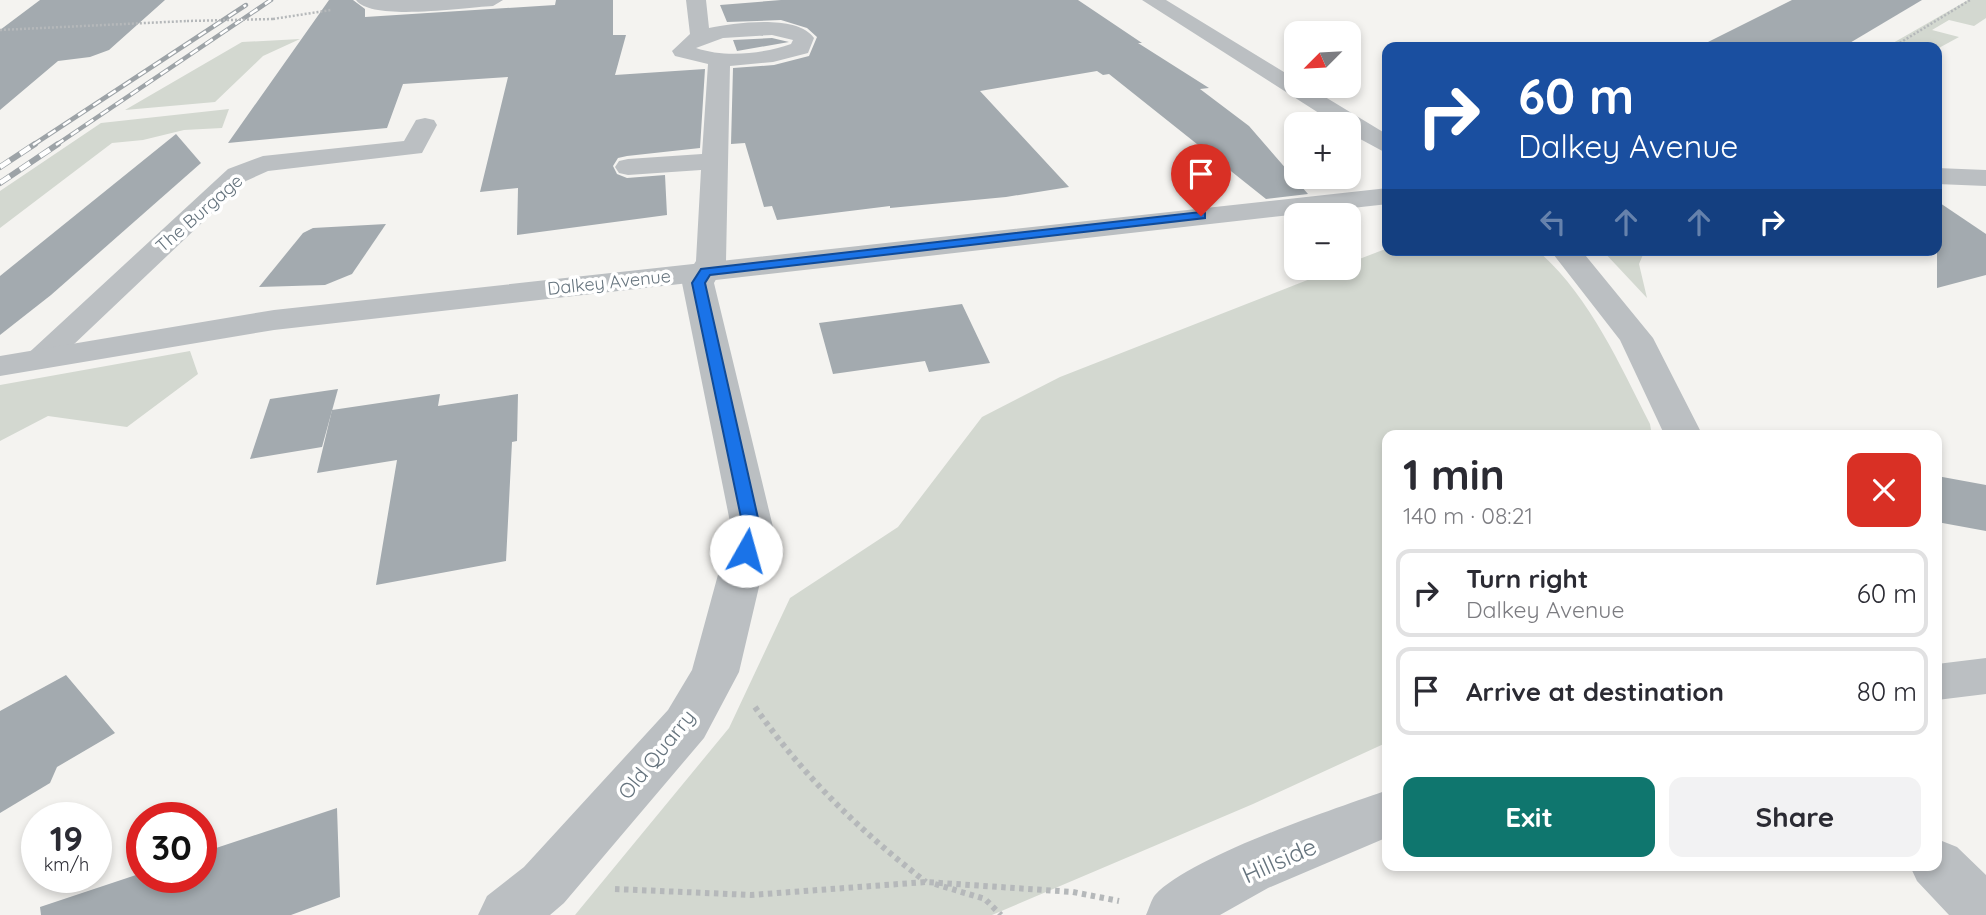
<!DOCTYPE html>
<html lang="en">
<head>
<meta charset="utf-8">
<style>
  :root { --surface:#fff; --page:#f2f2f3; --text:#2b2b33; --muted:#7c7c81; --line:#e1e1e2; --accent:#0f766e }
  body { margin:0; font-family:Quicksand,sans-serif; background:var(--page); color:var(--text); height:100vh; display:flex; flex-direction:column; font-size:26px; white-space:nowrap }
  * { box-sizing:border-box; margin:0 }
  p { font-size:23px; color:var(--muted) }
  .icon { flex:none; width:38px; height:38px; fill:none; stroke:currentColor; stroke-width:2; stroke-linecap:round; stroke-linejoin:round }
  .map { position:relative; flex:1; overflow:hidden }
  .panel { position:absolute; left:1382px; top:430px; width:560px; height:441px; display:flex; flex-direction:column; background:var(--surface); border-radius:14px; box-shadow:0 4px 10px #0003 }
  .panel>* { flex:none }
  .guide { position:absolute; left:1382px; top:42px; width:560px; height:214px; border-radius:14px; box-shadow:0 4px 10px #0003; background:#1a4fa0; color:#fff; overflow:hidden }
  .needle { width:46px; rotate:246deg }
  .controls { position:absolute; left:1284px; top:21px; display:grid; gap:14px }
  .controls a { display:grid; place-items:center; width:77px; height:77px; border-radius:14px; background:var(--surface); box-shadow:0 4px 10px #0003; font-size:35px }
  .speed { position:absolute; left:21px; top:802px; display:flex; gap:14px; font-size:35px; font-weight:700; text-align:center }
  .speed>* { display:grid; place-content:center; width:91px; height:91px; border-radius:50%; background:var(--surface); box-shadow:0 4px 10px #0003; line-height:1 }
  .speed small { font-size:18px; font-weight:400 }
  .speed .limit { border:10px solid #d22; background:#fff; color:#111 }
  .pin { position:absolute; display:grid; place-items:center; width:60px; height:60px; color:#fff; margin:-72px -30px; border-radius:50% 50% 50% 0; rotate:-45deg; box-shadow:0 0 7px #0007 }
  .pin .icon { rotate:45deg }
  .me { position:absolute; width:77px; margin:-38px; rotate:7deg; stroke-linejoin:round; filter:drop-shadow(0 0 5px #0008) }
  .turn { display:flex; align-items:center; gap:24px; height:147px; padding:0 21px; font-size:32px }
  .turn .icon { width:91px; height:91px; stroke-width:2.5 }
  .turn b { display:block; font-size:49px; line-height:60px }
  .lanes { display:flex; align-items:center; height:66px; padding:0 21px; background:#0003; justify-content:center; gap:35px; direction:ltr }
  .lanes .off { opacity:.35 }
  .round { display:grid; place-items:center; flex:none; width:74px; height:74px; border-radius:14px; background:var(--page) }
  .head { display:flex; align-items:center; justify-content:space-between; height:119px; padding:0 21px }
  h1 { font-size:42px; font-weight:700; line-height:52px }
  .action { display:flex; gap:14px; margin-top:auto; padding:14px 21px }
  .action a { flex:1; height:80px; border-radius:14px; background:var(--accent); color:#fff; font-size:28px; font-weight:700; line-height:80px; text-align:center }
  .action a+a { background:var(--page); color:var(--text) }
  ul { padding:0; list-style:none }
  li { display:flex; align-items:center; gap:21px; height:88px; margin:0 14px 10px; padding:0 7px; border:4px solid var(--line); border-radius:14px }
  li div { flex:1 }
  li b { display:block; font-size:26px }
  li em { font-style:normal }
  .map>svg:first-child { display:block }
  .green { fill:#d3d8d0 }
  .building { fill:#a3aaaf }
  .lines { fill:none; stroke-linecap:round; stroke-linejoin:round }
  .path-far1 { stroke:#b5b8ba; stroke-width:2.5; stroke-dasharray:2 2; stroke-linecap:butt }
  .path { stroke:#b5b8ba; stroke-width:6; stroke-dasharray:4.5 4.5; stroke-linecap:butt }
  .minor { fill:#bbbfc2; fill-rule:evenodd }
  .tertiary { fill:#bbbfc2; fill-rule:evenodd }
  .rail-far1-casing { stroke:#9da3a7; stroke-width:4.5 }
  .rail-casing { stroke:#9da3a7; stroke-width:6 }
  .rail-far1 { stroke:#fff; stroke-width:2.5; stroke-dasharray:9; stroke-linecap:butt }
  .rail { stroke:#fff; stroke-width:4.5; stroke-dasharray:12; stroke-linecap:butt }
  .path-bridge { stroke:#b5b8ba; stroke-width:2.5; stroke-dasharray:2 2; stroke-linecap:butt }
  .route { fill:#1a73e8; stroke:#114b97; stroke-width:2 }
  .labels { text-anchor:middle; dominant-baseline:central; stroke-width:7; stroke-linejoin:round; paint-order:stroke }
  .far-street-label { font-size:18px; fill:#66747e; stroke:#fff }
  .street-label { font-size:21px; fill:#66747e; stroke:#fff }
  .near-street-label { font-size:24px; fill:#66747e; stroke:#fff }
</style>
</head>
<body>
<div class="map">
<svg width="1986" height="915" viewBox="0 0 1986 915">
  <rect width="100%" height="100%" fill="#f4f3f0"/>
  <g class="green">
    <path d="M1968,0H1986V18L1974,26L1949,20L1932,30L1959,37L1937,49L1886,47Z"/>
    <path d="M300,39L263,56L215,102L125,110L242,42Z"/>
    <path d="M229,109L222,128L184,130L143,140L112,143L0,228V191L101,123Z"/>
    <path d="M1388,248L1537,250C1589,295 1619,363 1650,424L1652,436H1388V742L1253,804L992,915H575L729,728L790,598L898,527L982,417L1060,377L1338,268H1349V263Z"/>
    <path d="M1602,250H1645L1639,264L1647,298Z"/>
    <path d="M190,351L198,374L127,427L48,416L0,441V385Z"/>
  </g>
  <g class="building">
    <path d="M40,0H165L109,50L90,57L58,61L0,110V30Z"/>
    <path d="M329,0H353L365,9V17L555,5L556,0H613V35H626L615,75L705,69L700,148L627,156L618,158L613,166L617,174L627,178L665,175L667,215L517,235L518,188L480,192L508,77L403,84L387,128L228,143Z"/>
    <path d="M781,0H1078L1142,43H1138L1209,88L1200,89L1249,126L1308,194L1266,199L1109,74L1103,75L1097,71L980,91L1069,187L1006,197L890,208V206L777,220L772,206L764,207L745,143L731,144L733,68L774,65L809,56L817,37L807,28L781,20L727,22L720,5Z"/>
    <path d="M1792,0H1922L1843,47H1698Z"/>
    <path d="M772,38L789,42L737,51L733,40Z"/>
    <path d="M176,134L201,163L51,295L0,335V276Z"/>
    <path d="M1937,201L1986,234V275L1937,288Z"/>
    <path d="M386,224L352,274L325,285L259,287L303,233L313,228Z"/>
    <path d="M962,304L990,363L929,372L925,361L833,374L819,323Z"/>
    <path d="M338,389L322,447L250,459L270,399Z"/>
    <path d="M440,394L438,406L518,394L517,441L512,442L506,561L376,585L397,460L317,473L332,410Z"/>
    <path d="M1937,476L1986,485V531L1937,522Z"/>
    <path d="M66,675L115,733L57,767L50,783L0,813V711Z"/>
    <path d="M337,808L340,897L291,915H41L40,907L142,873V877H201V853Z"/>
  </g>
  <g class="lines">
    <g class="path-far1">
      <path d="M273,19L331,10"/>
      <path d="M0,30L187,21"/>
      <path d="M1893,47L1970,0"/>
    </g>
    <g class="path">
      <path d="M755,707C803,776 860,831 926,882"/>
      <path d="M935,884L985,899L1001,915"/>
      <path d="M615,889L751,895L926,882L1073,892L1119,901"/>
    </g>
    <g class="minor">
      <path d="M356,0H503L493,6C465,7 372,22 356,0Z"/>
      <path d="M686,0H706L709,28C735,23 797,14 814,38L808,53L773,62L730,66L726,261L714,283L773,527L739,672L704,738L564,903L550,915H478L487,896L524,867L668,710L692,670L731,527L682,283L696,261L701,170L628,175L619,173L615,167L619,161L628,159L702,154L708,64L675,56L672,51L690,34ZM772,35L793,40L791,44C762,54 725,58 696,48L723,38Z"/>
      <path d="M1142,0H1166L1297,80V86H1307L1388,135V154L1349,133V124H1336Z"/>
      <path d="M425,118L434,120L437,125L422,153L268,171L246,181L51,366L39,369L27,366L22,359L228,169L263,156L404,141L416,120Z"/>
      <path d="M1550,250H1581L1653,338L1703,436H1665L1620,340Z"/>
      <path d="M1986,658V694L1937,700V664Z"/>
      <path d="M1388,790V837L1268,888L1220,915H1146C1149,909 1151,900 1155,895C1191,856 1334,809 1388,790Z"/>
      <path d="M1937,839L1957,847L1986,875V915H1949L1917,881L1910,866H1937Z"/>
    </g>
    <g class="tertiary">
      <path d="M1937,168L1986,170V186L1937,184Z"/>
      <path d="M1388,188V204L274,330L0,376V356L274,310Z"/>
    </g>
    <defs>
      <g id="rail-far1">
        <path d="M33,145L246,5"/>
        <path d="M56,145L271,0"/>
      </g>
      <g id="rail">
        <path d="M0,167L35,144"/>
        <path d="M0,183L58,144"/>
      </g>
    </defs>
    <use href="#rail-far1" class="rail-far1-casing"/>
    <use href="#rail" class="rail-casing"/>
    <use href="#rail-far1" class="rail-far1"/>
    <use href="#rail" class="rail"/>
    <path class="path-bridge" d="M187,21L273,19"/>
  </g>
  <path class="route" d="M1201,212L1205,213V218L710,275L705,283L760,527L752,555H739L737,551L743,527L692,283L701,269Z"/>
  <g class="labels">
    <g class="far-street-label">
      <text transform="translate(199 213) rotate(-41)">The Burgage</text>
      <text transform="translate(609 282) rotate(-6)">Dalkey Avenue</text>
    </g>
    <g class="street-label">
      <text transform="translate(656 754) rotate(-51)">Old Quarry</text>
    </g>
    <g class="near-street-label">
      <text transform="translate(1279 860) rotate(-24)">Hillside</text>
    </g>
  </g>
</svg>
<div class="controls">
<a><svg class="needle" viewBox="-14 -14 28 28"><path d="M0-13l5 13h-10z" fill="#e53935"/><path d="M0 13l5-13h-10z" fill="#7c7c81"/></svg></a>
<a>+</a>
<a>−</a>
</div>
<div class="speed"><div>19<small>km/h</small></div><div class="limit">30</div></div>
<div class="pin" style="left:1201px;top:216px;background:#d93025"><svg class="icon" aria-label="arrive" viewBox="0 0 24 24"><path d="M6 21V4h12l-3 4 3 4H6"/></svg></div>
<svg class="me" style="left:746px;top:551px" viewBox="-20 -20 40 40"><circle r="19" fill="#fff"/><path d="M0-13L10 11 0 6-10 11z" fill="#1a73e8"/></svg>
<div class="guide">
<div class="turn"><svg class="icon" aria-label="right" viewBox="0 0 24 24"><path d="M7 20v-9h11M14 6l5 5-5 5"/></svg><div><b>60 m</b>Dalkey Avenue</div></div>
<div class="lanes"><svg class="icon off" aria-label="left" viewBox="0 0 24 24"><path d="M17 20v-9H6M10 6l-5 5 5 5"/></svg><svg class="icon off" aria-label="ahead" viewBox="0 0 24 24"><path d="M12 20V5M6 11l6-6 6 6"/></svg><svg class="icon off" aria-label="ahead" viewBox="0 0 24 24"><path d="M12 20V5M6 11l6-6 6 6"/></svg><svg class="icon" aria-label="right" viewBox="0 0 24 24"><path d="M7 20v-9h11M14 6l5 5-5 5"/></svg></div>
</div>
<section class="panel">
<div class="head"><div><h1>1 min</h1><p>140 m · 08:21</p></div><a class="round" style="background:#d93025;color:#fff"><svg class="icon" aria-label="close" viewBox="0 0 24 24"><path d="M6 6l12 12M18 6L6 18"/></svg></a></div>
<ul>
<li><svg class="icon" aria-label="right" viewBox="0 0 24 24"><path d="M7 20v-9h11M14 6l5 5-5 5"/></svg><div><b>Turn right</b><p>Dalkey Avenue</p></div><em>60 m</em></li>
<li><svg class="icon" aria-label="arrive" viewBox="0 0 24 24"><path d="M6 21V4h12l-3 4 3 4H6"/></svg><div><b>Arrive at destination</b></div><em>80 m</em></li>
</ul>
<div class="action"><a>Exit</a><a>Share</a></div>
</section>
</div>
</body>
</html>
